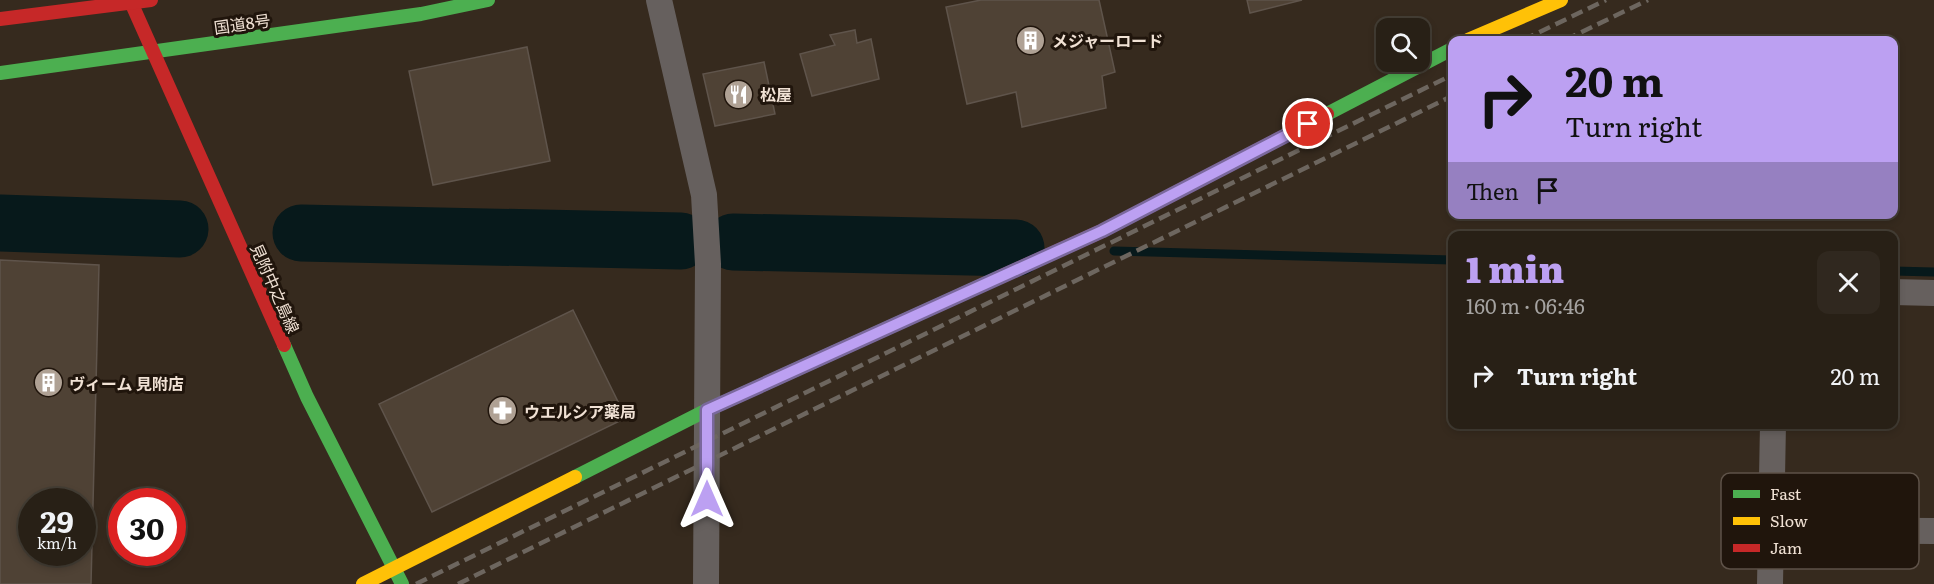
<!DOCTYPE html>
<html lang="en">
<head>
<meta charset="utf-8">
<style>
  :root { --surface:#282016; --page:#30281f; --text:#f1f3f6; --muted:#a5a3a1; --line:#443e35; --accent:#bca0f2 }
  body { margin:0; font-family:Literata,"Noto Sans JP",serif; background:var(--page); color:var(--text); height:100vh; display:flex; flex-direction:column; font-size:22px; white-space:nowrap }
  * { box-sizing:border-box; margin:0 }
  p { font-size:20px; color:var(--muted) }
  .icon { flex:none; width:33px; height:33px; fill:none; stroke:currentColor; stroke-width:2; stroke-linecap:round; stroke-linejoin:round }
  .map { position:relative; flex:1; overflow:hidden }
  .drawer { position:absolute; left:1448px; top:231px; width:450px; height:198px; display:flex; flex-direction:column; background:var(--surface); border-radius:12px; box-shadow:0 3px 9px #0003,0 0 0 2px var(--line) }
  .drawer>* { flex:none }
  .top-card { position:absolute; left:1448px; top:36px; width:450px; height:183px; border-radius:12px; box-shadow:0 3px 9px #0003,0 0 0 2px var(--line); background:#bca0f2; color:#111; overflow:hidden }
  .tools { position:absolute; left:1376px; top:18px; display:grid; gap:12px }
  .tools a { display:grid; place-items:center; width:54px; height:54px; border-radius:12px; background:var(--surface); box-shadow:0 3px 9px #0003,0 0 0 2px var(--line); font-size:30px }
  .speed { position:absolute; left:18px; top:488px; display:flex; gap:12px; font-size:30px; font-weight:700; text-align:center }
  .speed>* { display:grid; place-content:center; width:78px; height:78px; border-radius:50%; background:var(--surface); box-shadow:0 3px 9px #0003,0 0 0 2px var(--line); line-height:1 }
  .speed small { font-size:15px; font-weight:400 }
  .speed .limit { border:9px solid #d22; background:#fff; color:#111 }
  .pin { position:absolute; display:grid; place-items:center; width:51px; height:51px; color:#fff; margin:-26px; border:3px solid #fff; border-radius:50%; box-shadow:0 2px 6px #0007 }
  .me { position:absolute; width:66px; margin:-33px; rotate:0deg; stroke-linejoin:round; filter:drop-shadow(0 0 4px #0008) }
  .turn { display:flex; align-items:center; gap:21px; height:126px; padding:0 18px; font-size:27px }
  .turn .icon { width:78px; height:78px; stroke-width:2.5 }
  .turn b { display:block; font-size:42px; line-height:51px }
  .then { display:flex; align-items:center; height:57px; padding:0 18px; background:#0003; gap:12px; font-size:22px }
  .round { display:grid; place-items:center; flex:none; width:63px; height:63px; border-radius:12px; background:var(--page) }
  .summary { display:flex; align-items:center; justify-content:space-between; height:102px; padding:0 18px }
  h1 { font-size:36px; font-weight:800; line-height:45px; color:var(--accent) }
  ul { padding:0; list-style:none }
  li { display:flex; align-items:center; gap:18px; height:84px; padding:0 18px }
  li div { flex:1 }
  li b { display:block; font-size:22px }
  li em { font-style:normal }
  .map>svg:first-child { display:block }
  .lines { fill:none; stroke-linecap:round; stroke-linejoin:round }
  .stream { stroke:#07191b; stroke-width:9 }
  .river { stroke:#07191b; stroke-width:57 }
  .building { fill:#4f4235; stroke:#5f544b; stroke-width:1.5; fill-rule:evenodd }
  .street { stroke:#66605e; stroke-width:26 }
  .fast { stroke:#4caf50; stroke-width:14 }
  .slow { stroke:#ffc107; stroke-width:14 }
  .jam { stroke:#c62828; stroke-width:14 }
  .rail { stroke:#6d665f; stroke-width:4.5; stroke-dasharray:12 6; stroke-linecap:butt }
  .route-casing { stroke:#7a689d; stroke-width:15 }
  .route { stroke:#bca0f2; stroke-width:10 }
  .labels { text-anchor:middle; dominant-baseline:central; stroke-width:6; stroke-linejoin:round; paint-order:stroke }
  .street-label { font-size:16px; fill:#f0e1d4; stroke:#20150c }
  .poi-label { font-size:16px; font-weight:bold; fill:#f0e1d4; stroke:#20150c; text-anchor:start }
  .key { fill:#20150c; stroke:#5e5248; stroke-width:1.5 }
  .key-label { font-size:16px; fill:#f0e1d4 }
</style>
</head>
<body>
<div class="map">
<svg width="1934" height="584" viewBox="0 0 1934 584">
  <rect width="100%" height="100%" fill="#362a1e"/>
  <g class="lines">
    <g class="stream">
      <path d="M1114,251L1452,260"/>
      <path d="M1893,271L1934,272"/>
    </g>
    <g class="river">
      <path d="M0,223L180,229"/>
      <path d="M301,233L681,241"/>
      <path d="M733,242L1016,248"/>
    </g>
  </g>
  <g class="building">
    <path d="M981,0H1099L1115,72L1102,76L1106,108L1022,127L1016,92L967,104L946,7Z"/>
    <path d="M1247,0H1302L1250,13Z"/>
    <path d="M855,30L857,43L871,39L879,79L812,96L800,54L835,45L830,35Z"/>
    <path d="M527,47L550,161L433,185L409,71Z"/>
    <path d="M764,62L775,114L715,126L703,74Z"/>
    <path d="M0,260L99,265L91,584H0ZM32,501H82V552H32Z"/>
    <path d="M573,310L626,418L432,512L379,404Z"/>
  </g>
  <g class="lines">
    <g class="street">
      <path d="M659,0L704,195L708,264L706,584"/>
      <path d="M1893,292L1934,293"/>
      <path d="M1772,530L1934,531"/>
      <path d="M1770,584L1773,424"/>
    </g>
    <g class="fast">
      <path d="M0,73L421,14L488,0"/>
      <path d="M1327,114L1452,49"/>
      <path d="M284,345L307,397L402,584"/>
      <path d="M575,477L707,410L1000,277"/>
    </g>
    <g class="slow">
      <path d="M1468,40L1561,0"/>
      <path d="M363,584L575,477"/>
    </g>
    <g class="jam">
      <path d="M130,0L284,345"/>
      <path d="M0,19L151,0"/>
      <path d="M1000,277L1102,231L1327,114"/>
    </g>
    <g class="rail">
      <path d="M1523,40L1606,0"/>
      <path d="M1565,40L1648,0"/>
      <path d="M416,584L1452,75"/>
      <path d="M458,584L1452,96"/>
    </g>
  </g>
  <g class="lines">
    <defs>
      <path id="route" d="M707,499V410L1102,231L1308,124"/>
    </defs>
    <use href="#route" class="route-casing"/>
    <use href="#route" class="route"/>
  </g>
  <defs>
    <symbol id="building-disc" viewBox="-11 -11 22 22"><circle r="9.5" fill="#afa194" stroke="#20150c"/><path d="M-4-6H4V6H1V3H-1V6H-4ZM-2.5-4.3h1.7v1.8h-1.7ZM.8-4.3h1.7v1.8H.8ZM-2.5-1h1.7V.8h-1.7ZM.8-1h1.7V.8H.8Z" fill="#fff"/></symbol>
    <symbol id="restaurant-disc" viewBox="-11 -11 22 22"><circle r="9.5" fill="#afa194" stroke="#20150c"/><path d="M-5-6h1v4h1v-4h1v4h1v-4h1v5L-1.5 .5V6h-2V.5L-5-1ZM5-6V6H3V1.5H1.5Q1.5-4 5-6Z" fill="#fff"/></symbol>
    <symbol id="pharmacy-disc" viewBox="-11 -11 22 22"><circle r="9.5" fill="#afa194" stroke="#20150c"/><path d="M-2-6h4v4h4v4h-4v4h-4v-4h-4v-4h4Z" fill="#fff"/></symbol>
  </defs>
  <g fill-rule="evenodd">
    <use href="#building-disc" x="1014" y="24" width="33" height="33"/>
    <use href="#restaurant-disc" x="722" y="78" width="33" height="33"/>
    <use href="#building-disc" x="32" y="366" width="33" height="33"/>
    <use href="#pharmacy-disc" x="486" y="394" width="33" height="33"/>
  </g>
  <g class="labels">
    <g class="street-label">
      <text transform="translate(242 23) rotate(-8)">国道8号</text>
      <text transform="translate(276 288) rotate(66)">見附中之島線</text>
    </g>
    <g class="poi-label">
      <text x="1052" y="40">メジャーロード</text>
      <text x="760" y="94">松屋</text>
      <text x="69" y="383">ヴィーム 見附店</text>
      <text x="524" y="411">ウエルシア薬局</text>
    </g>
  </g>
  <rect x="1721" y="473" width="198" height="96" rx="9" class="key"/>
  <rect x="1733" y="490" width="27" height="8" fill="#4caf50"/>
  <rect x="1733" y="517" width="27" height="8" fill="#ffc107"/>
  <rect x="1733" y="544" width="27" height="8" fill="#c62828"/>
  <g class="key-label">
    <text x="1770" y="500">Fast</text>
    <text x="1770" y="527">Slow</text>
    <text x="1770" y="554">Jam</text>
  </g>
</svg>
<div class="tools">
<a><svg class="icon" aria-label="search" viewBox="0 0 24 24"><circle cx="10" cy="10" r="6"/><path d="M15 15l6 6"/></svg></a>
</div>
<div class="speed"><div>29<small>km/h</small></div><div class="limit">30</div></div>
<div class="pin" style="left:1308px;top:124px;background:#d93025"><svg class="icon" aria-label="arrive" viewBox="0 0 24 24"><path d="M6 21V4h12l-3 4 3 4H6"/></svg></div>
<svg class="me" style="left:707px;top:499px" viewBox="-20 -20 40 40"><path d="M0-17L14 15 0 8-14 15z" fill="#bca0f2" stroke="#fff" stroke-width="4"/></svg>
<div class="top-card">
<div class="turn"><svg class="icon" aria-label="right" viewBox="0 0 24 24"><path d="M7 20v-9h11M14 6l5 5-5 5"/></svg><div><b>20 m</b>Turn right</div></div>
<div class="then">Then<svg class="icon" aria-label="arrive" viewBox="0 0 24 24"><path d="M6 21V4h12l-3 4 3 4H6"/></svg></div>
</div>
<section class="drawer">
<div class="summary"><div><h1>1 min</h1><p>160 m · 06:46</p></div><a class="round"><svg class="icon" aria-label="close" viewBox="0 0 24 24"><path d="M6 6l12 12M18 6L6 18"/></svg></a></div>
<ul>
<li><svg class="icon" aria-label="right" viewBox="0 0 24 24"><path d="M7 20v-9h11M14 6l5 5-5 5"/></svg><div><b>Turn right</b></div><em>20 m</em></li>
</ul>
</section>
</div>
</body>
</html>
